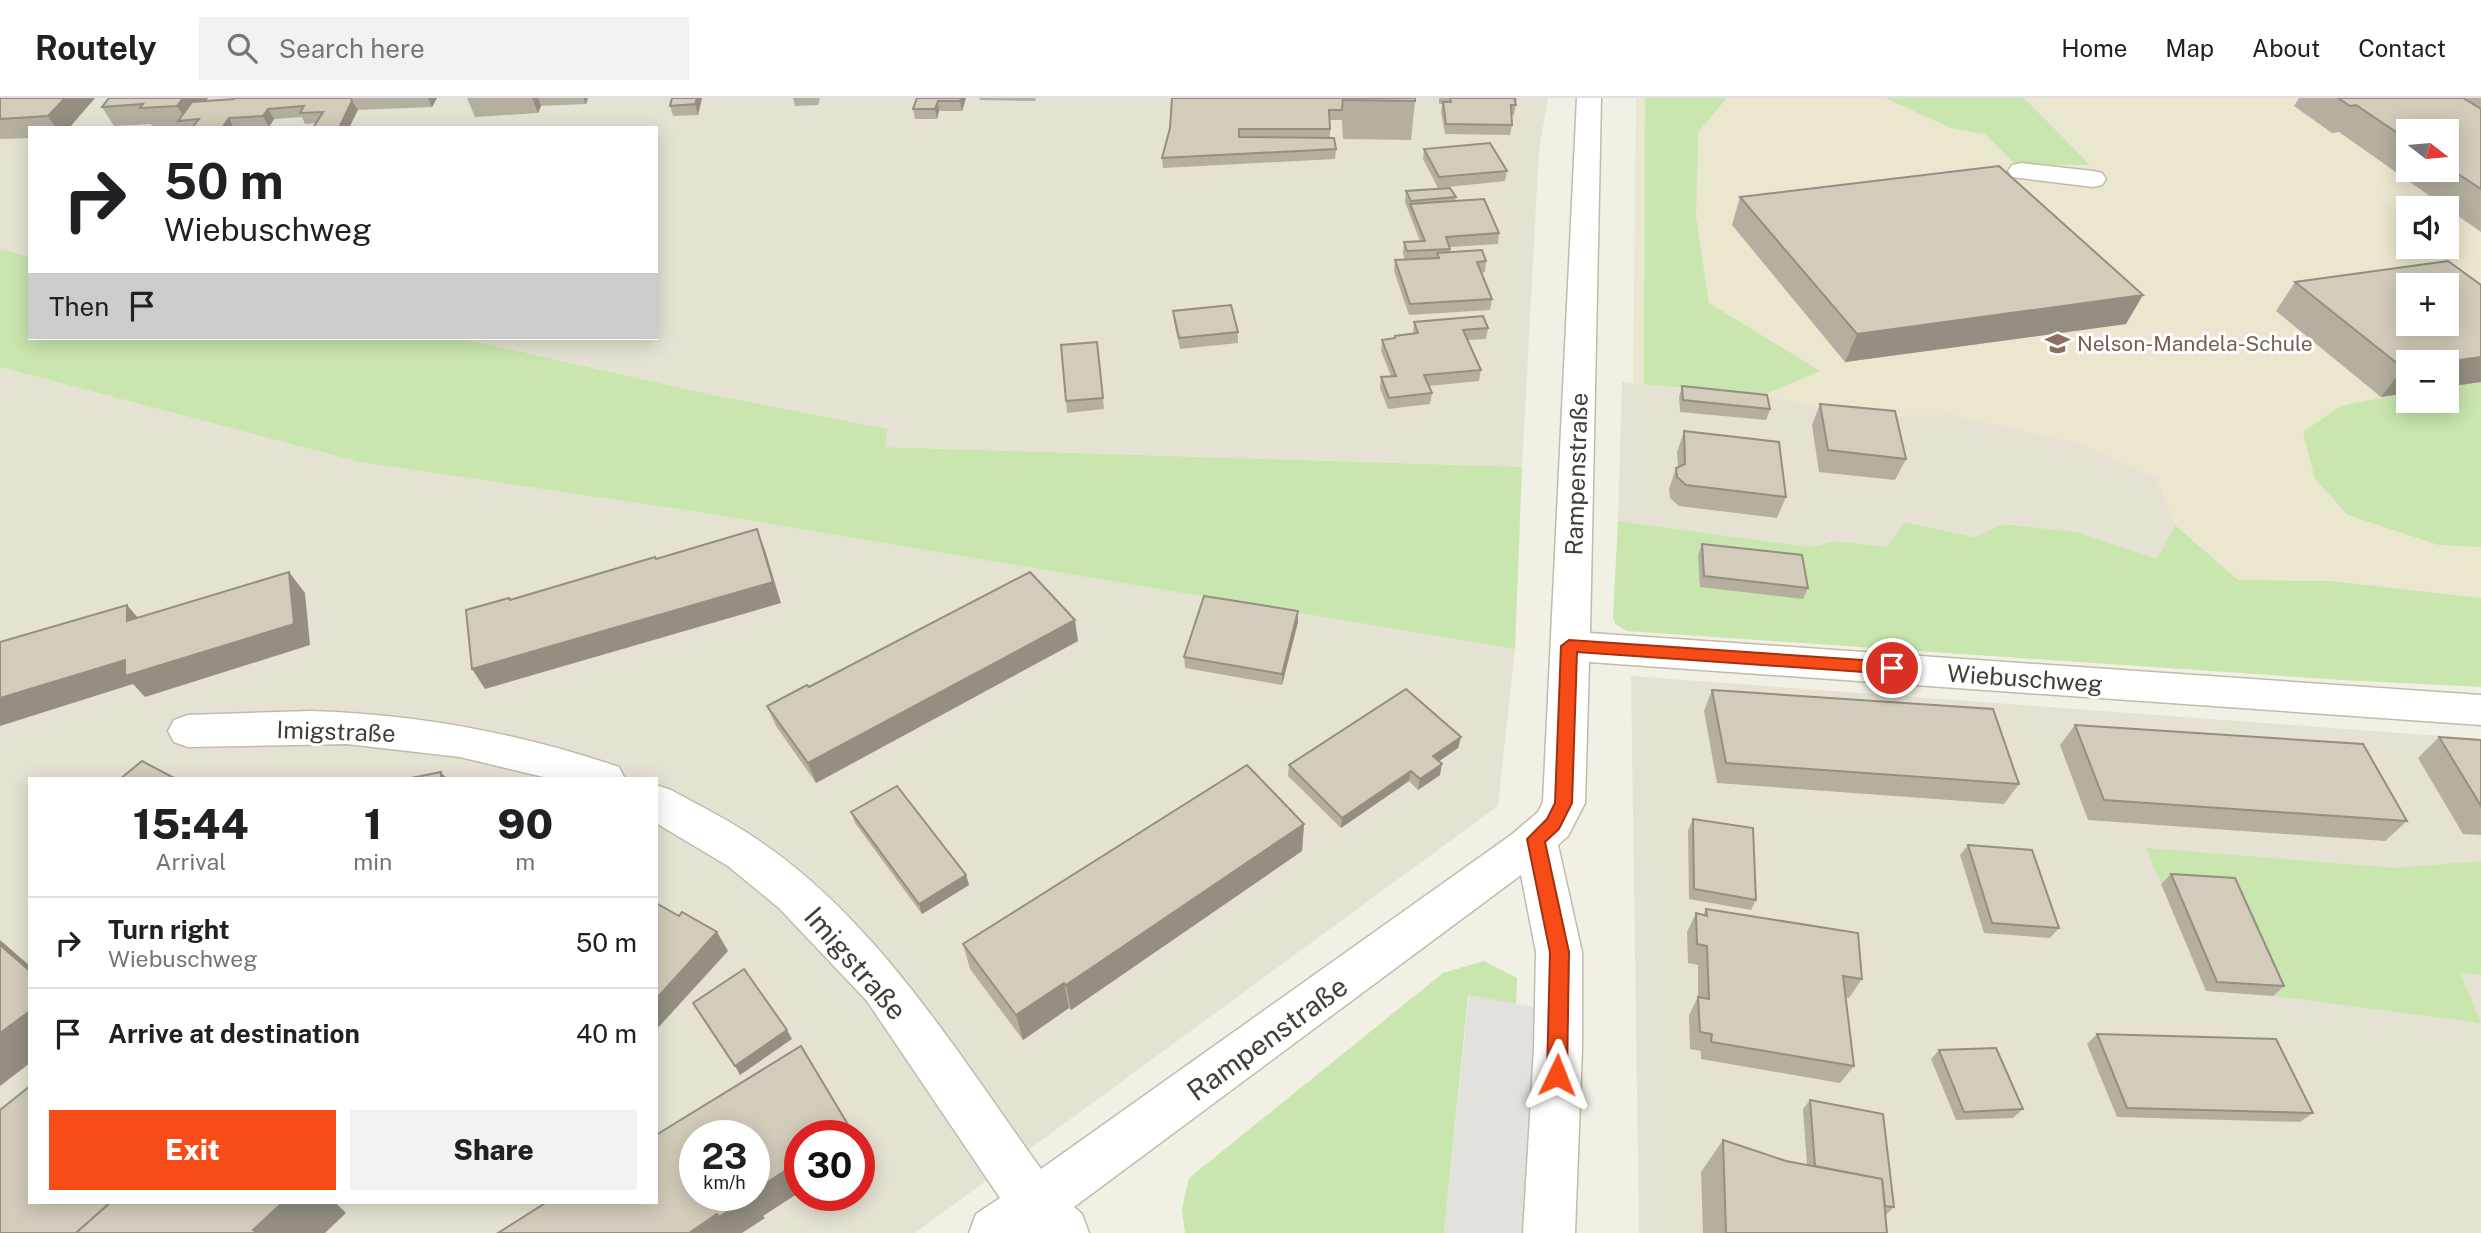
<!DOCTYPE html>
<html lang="en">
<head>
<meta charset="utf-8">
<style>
  :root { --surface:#fff; --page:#f2f2f2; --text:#202124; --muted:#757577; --line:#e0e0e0; --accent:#f74c17 }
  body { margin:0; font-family:"Public Sans",sans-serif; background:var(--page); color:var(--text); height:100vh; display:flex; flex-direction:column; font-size:26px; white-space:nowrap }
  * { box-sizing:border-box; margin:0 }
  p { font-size:23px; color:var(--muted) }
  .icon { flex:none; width:38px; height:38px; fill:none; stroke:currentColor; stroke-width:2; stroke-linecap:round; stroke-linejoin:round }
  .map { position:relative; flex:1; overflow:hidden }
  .sheet { position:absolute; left:28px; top:679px; width:630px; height:427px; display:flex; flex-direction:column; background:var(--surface); border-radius:0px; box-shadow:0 4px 18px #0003 }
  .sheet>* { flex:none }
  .hud { position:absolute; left:28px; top:28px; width:630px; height:214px; border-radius:0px; box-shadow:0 4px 18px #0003; background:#fff; color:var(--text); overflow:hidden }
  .needle { width:46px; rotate:106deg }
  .buttons { position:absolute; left:2396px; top:21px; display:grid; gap:14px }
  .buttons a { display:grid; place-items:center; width:63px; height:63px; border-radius:0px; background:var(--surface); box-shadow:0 4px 18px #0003; font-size:35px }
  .speed { position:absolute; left:679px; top:1022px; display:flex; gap:14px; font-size:35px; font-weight:700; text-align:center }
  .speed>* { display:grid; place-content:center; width:91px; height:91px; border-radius:50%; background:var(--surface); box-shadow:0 4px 18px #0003; line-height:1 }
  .speed small { font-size:18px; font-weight:400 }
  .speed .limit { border:10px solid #d22; background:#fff; color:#111 }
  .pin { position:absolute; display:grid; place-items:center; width:60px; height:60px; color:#fff; margin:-30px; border:4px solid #fff; border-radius:50%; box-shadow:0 2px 7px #0007 }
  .me { position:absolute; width:77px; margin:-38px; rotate:2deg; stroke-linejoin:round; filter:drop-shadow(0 0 5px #0008) }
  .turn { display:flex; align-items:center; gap:24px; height:147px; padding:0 21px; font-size:32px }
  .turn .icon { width:91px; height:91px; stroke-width:2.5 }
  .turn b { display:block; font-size:49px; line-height:60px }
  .then { display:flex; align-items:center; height:66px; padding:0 21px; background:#0003; gap:14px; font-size:26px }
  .eta { display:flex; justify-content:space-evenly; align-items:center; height:119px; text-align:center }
  .eta b { font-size:42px; font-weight:800; line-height:49px }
  .action { display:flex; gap:14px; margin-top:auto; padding:14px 21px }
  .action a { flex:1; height:80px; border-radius:0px; background:var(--accent); color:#fff; font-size:28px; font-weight:800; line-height:80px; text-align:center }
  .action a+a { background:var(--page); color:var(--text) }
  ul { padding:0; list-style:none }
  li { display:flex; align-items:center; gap:21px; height:91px; padding:0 21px; border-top:2px solid var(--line) }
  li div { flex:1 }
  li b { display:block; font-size:26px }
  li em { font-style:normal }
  header { display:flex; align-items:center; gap:42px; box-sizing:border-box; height:98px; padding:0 35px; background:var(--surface); border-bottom:2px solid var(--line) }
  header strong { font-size:33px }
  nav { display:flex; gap:38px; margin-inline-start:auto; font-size:24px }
  .search { width:490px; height:63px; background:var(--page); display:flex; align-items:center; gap:18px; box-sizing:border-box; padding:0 24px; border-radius:0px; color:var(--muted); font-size:26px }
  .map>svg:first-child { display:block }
  .residential { fill:#e6e2d3; fill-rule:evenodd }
  .education { fill:#ebe6ce; fill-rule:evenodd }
  .green { fill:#c8e6ad }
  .parking { fill:#e3e1dd }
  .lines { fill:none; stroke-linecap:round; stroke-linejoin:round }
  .minor-casing { stroke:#c0bbaa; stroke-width:3 }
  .minor { fill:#fff; fill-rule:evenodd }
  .wall { fill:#b5afa0; fill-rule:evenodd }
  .shaded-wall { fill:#948f82 }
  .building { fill:#d3ccba; stroke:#948f82; stroke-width:2; fill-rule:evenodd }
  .route { fill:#f74c17; stroke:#a1310f; stroke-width:2 }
  .labels { text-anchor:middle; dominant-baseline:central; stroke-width:6; stroke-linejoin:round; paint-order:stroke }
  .far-education-label { font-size:21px; fill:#785e54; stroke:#fff; text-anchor:start }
  .street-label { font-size:24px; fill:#443f34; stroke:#fff }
  .near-street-label { font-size:28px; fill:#443f34; stroke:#fff }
</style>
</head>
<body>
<header>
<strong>Routely</strong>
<div class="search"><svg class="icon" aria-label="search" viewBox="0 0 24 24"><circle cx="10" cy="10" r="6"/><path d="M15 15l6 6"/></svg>Search here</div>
<nav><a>Home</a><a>Map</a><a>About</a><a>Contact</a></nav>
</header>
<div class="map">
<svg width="2481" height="1135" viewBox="0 0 2481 1135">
  <rect width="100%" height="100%" fill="#f2efe5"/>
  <g class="residential">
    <path d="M0,0H1548L1539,52L1522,369L885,349L888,331L704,295L459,240H656V30H30V159L0,151Z"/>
    <path d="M0,269L359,364L698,414L1515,551L1498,708L915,1135H0ZM30,681H656V1104H30ZM695,1038H754V1097H695ZM800,1038H859V1097H800Z"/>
    <path d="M1622,284L1760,298L1881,318L1950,316L2083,346L2157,380L2175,427L2157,461L2076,434L2005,426L1974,439L1905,424L1887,449L1837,443L1810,449L1618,423Z"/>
    <path d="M1631,578L2481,641V1135H1639Z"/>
  </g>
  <path class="education" d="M1636,0H2481V500L2331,483L2238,482L2175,427L2157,380L2083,346L1950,316L1881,318L1760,298L1633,285ZM2408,33H2446V72H2408ZM2408,110H2446V149H2408ZM2408,187H2446V226H2408ZM2408,264H2446V303H2408Z"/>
  <g class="green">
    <path d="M1645,0H1727L1698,34L1696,119L1709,205L1820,273L1760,298L1644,286Z"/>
    <path d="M1885,0H2024L2090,67L2015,66L1985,36L1951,30Z"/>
    <path d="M0,151L30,159V240H459L704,295L888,331L885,349L1522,369L1515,551L698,414L359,364L0,269Z"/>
    <path d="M2481,284V449L2439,447L2348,417L2315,381L2303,334L2341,308L2408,295V303H2446L2447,289Z"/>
    <path d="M1618,423L1810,449L1837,443L1887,449L1905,424L1974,439L2004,426L2076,434L2157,461L2175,427L2238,482L2331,483L2481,500V589L2342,582L1627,533L1615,526L1613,519Z"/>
    <path d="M2146,750L2396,770L2481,763V877L2460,874L2481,925L2274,898L2224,789L2160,784Z"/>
    <path d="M1484,863L1517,880L1516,906L1468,898L1444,1135H1185L1182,1111L1189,1080L1443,875Z"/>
  </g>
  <path class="parking" d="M1469,897L1538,910L1525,1135H1444Z"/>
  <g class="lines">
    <defs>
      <g id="minor">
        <path d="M1577,0H1601L1590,535L2481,597V627L1589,564L1585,705L1568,738L1558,747L1582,854V951L1575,1135H1523L1534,951L1536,854L1521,777L1074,1109L1082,1116L1089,1135H969L976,1116L1000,1100L867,903L779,810L728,768L656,725V687L671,692C700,708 731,723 758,742C878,823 958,956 1041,1071L1511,737L1538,714L1543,704Z"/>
        <path d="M2021,65L2093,73L2102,75L2106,81L2102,87L2093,89L2012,79L2008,73L2012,67Z"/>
        <path d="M311,613C417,616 518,635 619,669L625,681H552L460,659L347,646L188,649L174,644L168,633L174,622L188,617Z"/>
      </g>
    </defs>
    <use href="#minor" class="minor-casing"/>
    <use href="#minor" class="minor"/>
  </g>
  <g class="wall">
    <path d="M0,0H95L69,30H30V40L0,41Z"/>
    <path d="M109,0H208L206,3L234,1L235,0H437L432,9L358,12L316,25L305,26L302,19L274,21L269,29L251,30H182L181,28L153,30L151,26L114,28L102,9Z"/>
    <path d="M467,0H588L586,6L541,8L538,15L475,19Z"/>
    <path d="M672,0H702L698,17L673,18L670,8Z"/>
    <path d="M793,0H820L818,7L795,8Z"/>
    <path d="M917,0H966L962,13H939L937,21H915L913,11Z"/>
    <path d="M979,0H1036L1035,3L980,2Z"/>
    <path d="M1172,0H1415V3L1411,42L1343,41L1342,22H1330V40L1336,51L1335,61L1163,70L1162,60L1170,30Z"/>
    <path d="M1439,0H1517L1514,17H1511L1512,27L1510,37L1445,36L1441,14L1442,6H1439Z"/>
    <path d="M2299,0H2481V134L2339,34L2332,35L2294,8ZM2408,33H2446V72H2408Z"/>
    <path d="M1424,51L1507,73L1505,83L1438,90L1423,61Z"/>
    <path d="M1406,93L1456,99L1455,103L1499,135L1498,146L1450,149V154L1486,163L1485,174L1482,175L1492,201L1490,212L1409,217L1394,173L1395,162H1405L1403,155L1404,144L1420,143L1405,104Z"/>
    <path d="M1740,99L2126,226L1845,264L1732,127Z"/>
    <path d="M2448,163L2481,187V284L2446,289V264H2408V295L2381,299L2276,213L2295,184ZM2408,187H2446V226H2408Z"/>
    <path d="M1173,213L1238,234V245L1180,251L1174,224Z"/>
    <path d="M1414,224L1488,230L1486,241L1468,242L1481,272L1479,283L1429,288L1432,295L1430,306L1388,311L1380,290L1381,279L1391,278L1381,253L1382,242L1394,240L1395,238L1413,236Z"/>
    <path d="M1097,244L1104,311L1067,315L1066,303Z"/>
    <path d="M1682,288L1770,311L1766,322L1680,314L1679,299Z"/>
    <path d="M1820,306L1906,361L1895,382L1819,374L1812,327Z"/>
    <path d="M1684,333L1786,399L1777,420L1679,408L1670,400L1669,391L1676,370L1678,369L1677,354Z"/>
    <path d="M1702,446L1808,490L1803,501L1700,489L1698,457Z"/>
    <path d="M1298,513V524L1282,587L1185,570L1184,559Z"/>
    <path d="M1078,543L816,685L776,628L767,608L809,589Z"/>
    <path d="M1712,592L2019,686L2004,706L1717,685L1704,613Z"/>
    <path d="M2075,627L2407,723L2385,743L2088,722L2060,647Z"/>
    <path d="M1461,639L1458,650L1439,663L1440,677L1418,692L1409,683L1341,730L1288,678L1289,667Z"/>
    <path d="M2439,639L2481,642V737L2463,736L2418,660Z"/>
    <path d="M851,714L966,777L969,787L922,816L855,725Z"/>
    <path d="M1693,721L1756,802L1751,812L1689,801L1688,732Z"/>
    <path d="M1304,726L1302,753L1071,912L1069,910L1023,942L970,871L963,846Z"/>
    <path d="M1968,747L2059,830L2050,840L1984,835L1960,757Z"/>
    <path d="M2171,776L2284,888L2273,898L2206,893L2161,786Z"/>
    <path d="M1706,811L1862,881L1849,900L1845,899L1854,968L1840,985L1701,961V953L1690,951L1689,917L1698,899V867L1688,865L1687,834L1696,815L1703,817Z"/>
    <path d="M2097,936L2313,1015L2300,1024L2117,1019L2087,946Z"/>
    <path d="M1939,952L2023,1011L2013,1020L1956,1022L1931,961Z"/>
    <path d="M1810,1002L1894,1109L1886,1117L1887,1135H1703L1701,1074L1723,1042L1786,1063L1807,1067L1803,1011Z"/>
  </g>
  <g class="shaded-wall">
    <path d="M65,0H95L69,30H56L48,18Z"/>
    <path d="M183,0H208L193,22H186L177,8Z"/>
    <path d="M428,0H437L432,9Z"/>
    <path d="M532,0H538L541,8L538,15Z"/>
    <path d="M583,0H588L586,6Z"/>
    <path d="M697,0H702L698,17L695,6Z"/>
    <path d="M961,0H966L962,13L960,3Z"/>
    <path d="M352,3L358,12L349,30H339Z"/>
    <path d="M938,3L939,13L937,21L935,11Z"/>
    <path d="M268,11L274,21L269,29L263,18Z"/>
    <path d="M229,20L234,30H222Z"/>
    <path d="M2143,197L2126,226L1845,264L1857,236Z"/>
    <path d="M2481,259V284L2446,289V264Z"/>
    <path d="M2403,270H2408V295L2381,299Z"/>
    <path d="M757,431L765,452L781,505L485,591L472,571Z"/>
    <path d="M289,474L305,495L310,547L145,599L133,586L0,628V600Z"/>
    <path d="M127,507L145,528L127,523Z"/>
    <path d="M1298,513V524L1282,587V576Z"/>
    <path d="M1075,522L1078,543L816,685L808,665Z"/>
    <path d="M1461,639L1458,650L1431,669L1433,658Z"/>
    <path d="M1442,666L1440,677L1418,692L1420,681Z"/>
    <path d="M1411,673L1409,683L1341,730L1342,720Z"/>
    <path d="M441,674L447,681H441Z"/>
    <path d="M1304,726L1302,753L1071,912L1066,887Z"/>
    <path d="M966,777L969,787L922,816L919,806Z"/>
    <path d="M717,834L728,853L656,932V901Z"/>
    <path d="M0,842L30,868V873L0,847Z"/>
    <path d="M1064,885L1069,910L1023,942L1016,917Z"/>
    <path d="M30,913V965L0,988V935Z"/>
    <path d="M787,932L792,941L740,977L735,968Z"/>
    <path d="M850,1030L854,1038H838Z"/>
    <path d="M800,1063V1094L763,1118L765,1120L742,1135H689L748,1097H754V1093Z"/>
    <path d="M283,1104H335L346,1115L325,1135H257L253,1132Z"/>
  </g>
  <g class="building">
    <path d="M0,0H65L48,18L0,21Z"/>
    <path d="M109,0H183L177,8L140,10L143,6L102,9Z"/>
    <path d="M235,0H351L352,3L339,30H313L323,14L300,15L304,8L268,11L263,18L229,20L222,30H192L199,21L178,23L192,4L234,1Z"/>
    <path d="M672,0H697L695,6L670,8Z"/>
    <path d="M917,0H961L960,3H938L935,11H913Z"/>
    <path d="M1172,0H1343L1342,12H1329L1330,31H1239V39L1334,40L1336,51L1162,60L1170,30Z"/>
    <path d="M1345,0H1415V3L1345,2Z"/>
    <path d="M1450,0H1514L1516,7H1511L1512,27L1446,26L1443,4H1451Z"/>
    <path d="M2338,0H2463L2481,11V91L2446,68V33H2408V42L2356,7L2350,8Z"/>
    <path d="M1490,45L1507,73L1439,79L1424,51Z"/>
    <path d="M1999,68L2143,197L1857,236L1740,99Z"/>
    <path d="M1450,90L1456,99L1411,103L1406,93Z"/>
    <path d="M1484,101L1499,135L1446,139L1450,151L1407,153L1404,144L1425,143L1410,106Z"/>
    <path d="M1482,152L1486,163L1477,164L1492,201L1410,206L1395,162L1439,160L1437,155Z"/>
    <path d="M2448,163L2481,187V259L2445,264H2408V270H2403L2295,184ZM2408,187H2446V226H2408Z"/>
    <path d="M1231,207L1238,234L1179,240L1173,213Z"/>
    <path d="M1483,218L1488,230L1463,232L1481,272L1424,277L1432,295L1389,300L1381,279L1396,278L1382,242L1395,240V238L1418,235L1414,224Z"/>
    <path d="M1097,244L1103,300L1066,303L1061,247Z"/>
    <path d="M1682,288L1767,297L1770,311L1683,302Z"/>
    <path d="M1820,306L1895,313L1906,361L1828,352Z"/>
    <path d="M1684,333L1779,344L1786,399L1686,387L1677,379L1676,370L1685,366Z"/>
    <path d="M757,431L773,484L472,571L466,512L509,500L510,502L655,459L656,461Z"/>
    <path d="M1702,446L1802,457L1808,490L1704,478Z"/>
    <path d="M289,474L294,526L125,578V562L0,600V544L127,507V523Z"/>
    <path d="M1030,474L1075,522L808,665L767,608L807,587L809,589Z"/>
    <path d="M1204,498L1298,513L1282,576L1184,559Z"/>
    <path d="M1406,591L1461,639L1433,658L1442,666L1420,681L1411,673L1342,720L1289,667Z"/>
    <path d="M1712,592L1993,611L2019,686L1726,665Z"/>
    <path d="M2075,627L2363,646L2407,723L2104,702Z"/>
    <path d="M2439,639L2481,642V708Z"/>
    <path d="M142,663L176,681H120Z"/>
    <path d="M1247,667L1304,726L1066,887L1064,885L1016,917L963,846Z"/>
    <path d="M441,674V681H406Z"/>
    <path d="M897,688L966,777L919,806L851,714Z"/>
    <path d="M1693,721L1753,730L1756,802L1694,791Z"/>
    <path d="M1968,747L2032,752L2059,830L1992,825Z"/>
    <path d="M2171,776L2235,780L2284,888L2217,884Z"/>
    <path d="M656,805L679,818L682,814L717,834L656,901Z"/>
    <path d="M1706,811L1858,835L1862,881L1843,878L1854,968L1711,944L1712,936L1700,934L1698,899L1709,901L1707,848L1697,846L1696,815L1707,818Z"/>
    <path d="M0,847L30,873V913L0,935Z"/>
    <path d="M744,871L787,932L735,968L693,905Z"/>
    <path d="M2097,936L2276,941L2313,1015L2127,1010Z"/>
    <path d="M801,948L850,1030L838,1038H800V1063L754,1093V1038H695V1097H748L749,1099L719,1119L717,1116L689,1135H498L547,1104H656V1037Z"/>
    <path d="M1996,950L2023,1011L1964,1014L1939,952Z"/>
    <path d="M30,988V1104H111L76,1135H0V1012Z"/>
    <path d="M1810,1002L1883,1016L1894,1109L1885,1108L1882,1081L1815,1068Z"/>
    <path d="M1723,1042L1786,1063L1882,1081L1887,1135H1726Z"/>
    <path d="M111,1104H283L253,1132L257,1135H76Z"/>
  </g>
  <path class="route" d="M1569,542L1892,564L1900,570L1892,576L1577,554L1572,705L1559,731L1545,744L1569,854L1567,977L1564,984L1557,987L1550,984L1547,977L1550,854L1527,741L1547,721L1555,705L1561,548Z"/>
  <defs>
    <symbol id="school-bare" viewBox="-9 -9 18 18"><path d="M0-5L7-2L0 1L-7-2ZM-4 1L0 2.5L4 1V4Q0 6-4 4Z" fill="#8d6e63" stroke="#fff" stroke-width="2.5" paint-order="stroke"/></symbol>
  </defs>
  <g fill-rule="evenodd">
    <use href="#school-bare" x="2040" y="228" width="35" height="35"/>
  </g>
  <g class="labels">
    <g class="far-education-label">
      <text x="2077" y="245">Nelson-Mandela-Schule</text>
    </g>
    <g class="street-label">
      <text transform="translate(1576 376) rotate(-88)">Rampenstraße</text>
      <text transform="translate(2025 580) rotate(4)">Wiebuschweg</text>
      <text transform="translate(336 633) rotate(2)">Imigstraße</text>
    </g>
    <g class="near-street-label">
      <text transform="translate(856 865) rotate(49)">Imigstraße</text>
      <text transform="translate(1267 940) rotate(-36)">Rampenstraße</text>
    </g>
  </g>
</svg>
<div class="buttons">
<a><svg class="needle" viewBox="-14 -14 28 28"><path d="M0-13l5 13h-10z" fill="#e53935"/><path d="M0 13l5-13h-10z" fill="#757577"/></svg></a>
<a><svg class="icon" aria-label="sound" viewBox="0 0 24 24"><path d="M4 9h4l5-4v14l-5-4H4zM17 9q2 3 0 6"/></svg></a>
<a>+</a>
<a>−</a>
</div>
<div class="speed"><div>23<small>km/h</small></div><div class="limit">30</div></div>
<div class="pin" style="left:1892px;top:570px;background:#d93025"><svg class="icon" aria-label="arrive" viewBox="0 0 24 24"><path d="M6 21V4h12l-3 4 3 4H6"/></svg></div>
<svg class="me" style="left:1557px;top:977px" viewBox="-20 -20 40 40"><path d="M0-17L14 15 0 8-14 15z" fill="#f74c17" stroke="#fff" stroke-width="4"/></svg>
<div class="hud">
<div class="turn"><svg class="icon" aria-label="right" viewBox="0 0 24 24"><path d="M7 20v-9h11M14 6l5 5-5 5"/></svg><div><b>50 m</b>Wiebuschweg</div></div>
<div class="then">Then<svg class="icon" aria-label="arrive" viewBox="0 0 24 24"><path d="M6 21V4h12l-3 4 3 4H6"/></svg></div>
</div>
<section class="sheet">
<div class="eta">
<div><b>15:44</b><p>Arrival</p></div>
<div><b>1</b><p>min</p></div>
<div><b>90</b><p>m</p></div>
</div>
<ul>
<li><svg class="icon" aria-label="right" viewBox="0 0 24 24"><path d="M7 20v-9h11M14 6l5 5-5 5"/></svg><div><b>Turn right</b><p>Wiebuschweg</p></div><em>50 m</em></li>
<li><svg class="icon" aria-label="arrive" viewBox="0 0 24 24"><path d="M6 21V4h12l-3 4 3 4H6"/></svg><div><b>Arrive at destination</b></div><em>40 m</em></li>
</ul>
<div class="action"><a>Exit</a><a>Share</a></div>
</section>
</div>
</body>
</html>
